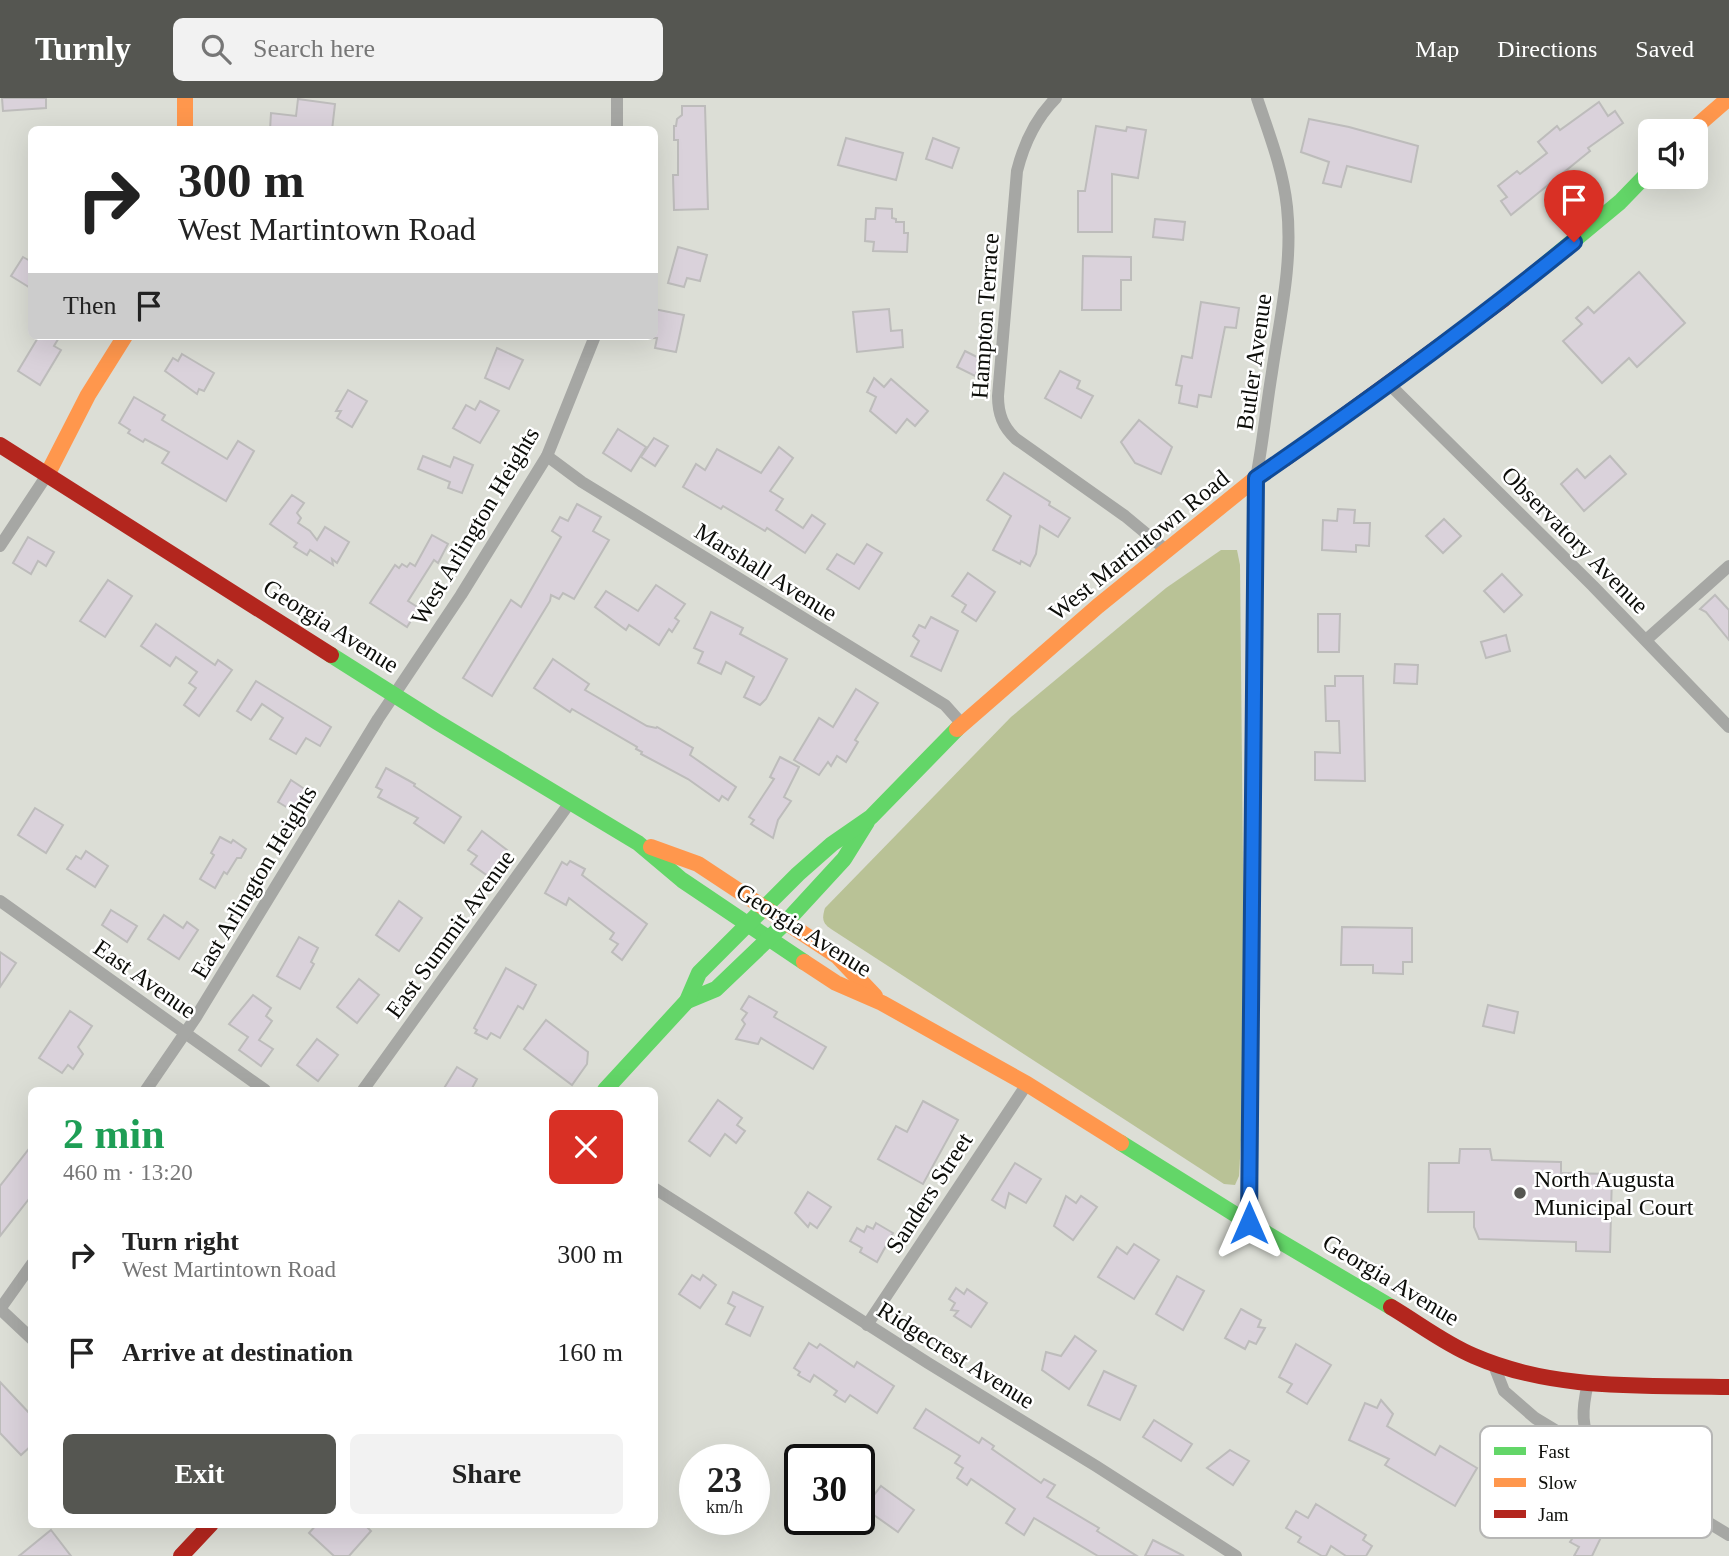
<!DOCTYPE html>
<html lang="en">
<head>
<meta charset="utf-8">
<style>
  :root { --surface:#fff; --page:#f2f2f2; --text:#222; --muted:#767676; --accent:#555651 }
  body { margin:0; font-family:Georgia,serif; background:var(--page); color:var(--text); height:100vh; display:flex; flex-direction:column; font-size:26px; white-space:nowrap }
  * { box-sizing:border-box; margin:0 }
  p { font-size:23px; color:var(--muted) }
  .icon { flex:none; width:38px; height:38px; fill:none; stroke:currentColor; stroke-width:2; stroke-linecap:round; stroke-linejoin:round }
  .map { position:relative; flex:1; overflow:hidden }
  .panel { position:absolute; left:28px; top:989px; width:630px; height:441px; display:flex; flex-direction:column; background:var(--surface); border-radius:10px; box-shadow:0 7px 28px #0002 }
  .panel>* { flex:none }
  .hud { position:absolute; left:28px; top:28px; width:630px; height:214px; border-radius:10px; box-shadow:0 7px 28px #0002; background:#fff; color:var(--text); overflow:hidden }
  .controls { position:absolute; left:1638px; top:21px; display:grid; gap:14px }
  .controls a { display:grid; place-items:center; width:70px; height:70px; border-radius:10px; background:var(--surface); box-shadow:0 7px 28px #0002; font-size:35px }
  .speed { position:absolute; left:679px; top:1346px; display:flex; gap:14px; font-size:35px; font-weight:700; text-align:center }
  .speed>* { display:grid; place-content:center; width:91px; height:91px; border-radius:50%; background:var(--surface); box-shadow:0 7px 28px #0002; line-height:1 }
  .speed small { font-size:18px; font-weight:400 }
  .speed .limit { border:4px solid #111; border-radius:10px; background:#fff; color:#111 }
  .pin { position:absolute; display:grid; place-items:center; width:60px; height:60px; color:#fff; margin:-72px -30px; border-radius:50% 50% 50% 0; rotate:-45deg; box-shadow:0 0 7px #0007 }
  .pin .icon { rotate:45deg }
  .me { position:absolute; width:77px; margin:-38px; rotate:0deg; stroke-linejoin:round; filter:drop-shadow(0 0 5px #0008) }
  .turn { display:flex; align-items:center; gap:24px; height:147px; padding:0 35px; font-size:32px }
  .turn .icon { width:91px; height:91px; stroke-width:2.5 }
  .turn b { display:block; font-size:49px; line-height:60px }
  .then { display:flex; align-items:center; height:66px; padding:0 35px; background:#0003; gap:14px; font-size:26px }
  .round { display:grid; place-items:center; flex:none; width:74px; height:74px; border-radius:10px; background:var(--page) }
  .headline { display:flex; align-items:center; justify-content:space-between; height:119px; padding:0 35px }
  h1 { font-size:42px; font-weight:800; line-height:52px; color:#1e9e55 }
  .primary-button { display:flex; gap:14px; margin-top:auto; padding:14px 35px }
  .primary-button a { flex:1; height:80px; border-radius:10px; background:var(--accent); color:#fff; font-size:28px; font-weight:800; line-height:80px; text-align:center }
  .primary-button a+a { background:var(--page); color:var(--text) }
  ul { padding:0; list-style:none }
  li { display:flex; align-items:center; gap:21px; height:98px; padding:0 35px }
  li div { flex:1 }
  li b { display:block; font-size:26px }
  li em { font-style:normal }
  header { display:flex; align-items:center; gap:42px; box-sizing:border-box; height:98px; padding:0 35px; background:var(--accent); color:#fff }
  header strong { font-size:33px }
  nav { display:flex; gap:38px; margin-inline-start:auto; font-size:24px }
  .search { width:490px; height:63px; background:var(--page); display:flex; align-items:center; gap:18px; box-sizing:border-box; padding:0 24px; border-radius:10px; color:var(--muted); font-size:26px }
  .map>svg:first-child { display:block }
  .forest { fill:#b9c296 }
  .building { fill:#dad2db; stroke:#bdbcbb; stroke-width:2 }
  .lines { fill:none; stroke-linecap:round; stroke-linejoin:round }
  .street { stroke:#a6a7a4; stroke-width:12 }
  .fast { stroke:#63d668; stroke-width:16 }
  .slow { stroke:#ff974d; stroke-width:16 }
  .jam { stroke:#b3261e; stroke-width:16 }
  .route-casing { stroke:#114b97; stroke-width:18 }
  .route { stroke:#1a73e8; stroke-width:12 }
  .poi-dot { fill:#555651; stroke:#fff; stroke-width:2.5 }
  .labels { text-anchor:middle; dominant-baseline:central; stroke-width:5; stroke-linejoin:round; paint-order:stroke }
  .street-label { font-size:24px; fill:#0c0d09; stroke:#fff }
  .poi-label { font-size:24px; fill:#0c0d09; stroke:#fff; text-anchor:start }
  .key { fill:#fff; stroke:#b6b6b5; stroke-width:2 }
  .key-label { font-size:19px; fill:#0c0d09 }
</style>
</head>
<body>
<header>
<strong>Turnly</strong>
<div class="search"><svg class="icon" aria-label="search" viewBox="0 0 24 24"><circle cx="10" cy="10" r="6"/><path d="M15 15l6 6"/></svg>Search here</div>
<nav><a>Map</a><a>Directions</a><a>Saved</a></nav>
</header>
<div class="map">
<svg width="1729" height="1458" viewBox="0 0 1729 1458">
  <rect width="100%" height="100%" fill="#dcded6"/>
  <path class="forest" d="M1221,452H1237L1240,467L1245,970L1239,1078L1235,1087L1224,1086L831,831C822,825 822,820 825,810L1011,619L1166,490Z"/>
  <g class="building">
    <path d="M2,0H46V10L3,13Z"/>
    <path d="M298,1L335,6L332,32H270L271,15L296,18Z"/>
    <path d="M1599,4L1608,18L1615,13L1623,25L1588,50L1590,53L1511,117L1501,103L1507,99L1498,88L1517,73L1520,76L1547,55L1538,44L1557,28L1560,32Z"/>
    <path d="M682,8H705L708,111L674,112L673,77H678V42H674V28H676L677,21L682,17Z"/>
    <path d="M1309,21L1349,29L1418,48L1411,84L1347,68L1341,89L1323,85L1329,64L1301,54Z"/>
    <path d="M1096,28L1126,33L1127,29L1146,32L1138,80L1112,76V134H1078V93H1085Z"/>
    <path d="M846,40L903,55L896,82L838,67Z"/>
    <path d="M933,40L959,50L952,70L926,61Z"/>
    <path d="M876,110L892,111V120L896,121V124H904V135H908L907,154L873,153L874,144L865,143L866,121H875Z"/>
    <path d="M1155,121L1185,124L1183,142L1153,139Z"/>
    <path d="M678,149L707,157L700,183L687,180L684,189L668,185Z"/>
    <path d="M1083,158L1131,159V182H1121V212H1082Z"/>
    <path d="M23,159L32,164V191L11,178Z"/>
    <path d="M1639,174L1685,225L1637,269L1629,260L1602,285L1563,243L1582,226L1576,220L1588,209L1594,215Z"/>
    <path d="M1201,204L1239,210L1236,230L1225,229L1211,299L1199,297L1197,309L1179,305L1182,288L1176,287L1182,258L1192,260Z"/>
    <path d="M654,211L684,217L676,254L655,250L657,240H654Z"/>
    <path d="M889,211L891,233L902,232L903,249L857,254L853,214Z"/>
    <path d="M39,238H60L54,248L61,252L40,287L18,273Z"/>
    <path d="M497,250L523,262L509,291L485,280Z"/>
    <path d="M965,253L983,262L975,278L957,269Z"/>
    <path d="M182,256L214,275L204,293L199,291L197,296L165,273L173,260L178,263Z"/>
    <path d="M1060,273L1080,283L1077,290L1093,298L1081,320L1045,300Z"/>
    <path d="M874,280L884,289L891,281L928,313L915,328L907,321L896,335L870,313L876,299L867,294Z"/>
    <path d="M348,292L367,303L352,329L337,320L341,313H336Z"/>
    <path d="M134,299L165,317L162,322L227,361L238,343L254,353L226,403L162,365L169,354L145,341L143,344L128,335L130,332L119,325Z"/>
    <path d="M480,303L499,313L480,345L453,330L466,307L475,312Z"/>
    <path d="M1139,322L1172,349L1161,376L1135,365L1121,344Z"/>
    <path d="M618,331L646,349L631,373L603,355Z"/>
    <path d="M654,340L668,348L655,368L641,359Z"/>
    <path d="M779,349L793,360L770,393L783,401L776,412L803,430L812,417L825,426L805,455L767,430L765,433L723,408L721,411L683,389L696,366L705,372L717,351L761,375Z"/>
    <path d="M423,358L450,369L454,359L473,367L462,395L448,390L450,384L418,371Z"/>
    <path d="M1610,358L1626,376L1584,413L1561,386L1577,371L1585,380Z"/>
    <path d="M1004,375L1050,404L1049,407L1070,420L1058,439L1040,428L1036,456L1030,468L1021,463L1020,466L993,452L1011,418L987,402Z"/>
    <path d="M292,397L304,405L297,415L301,420L298,425L310,433L317,442L325,429L349,444L337,465L332,461L333,467L310,452L307,457L294,449L297,445L270,426Z"/>
    <path d="M577,406L601,419L593,433L609,442L574,501L563,495L559,501L551,497L550,503L492,598L463,580L511,502L521,509L561,439L552,433L560,419L568,423Z"/>
    <path d="M1338,411L1355,412L1354,425H1370L1369,448L1356,447V454L1322,452L1323,422L1337,423Z"/>
    <path d="M1444,421L1461,438L1443,455L1426,438Z"/>
    <path d="M432,437L448,446L438,465L434,462L408,503L419,510L407,529L370,505L395,467L399,470L402,466L407,469L410,465L415,468Z"/>
    <path d="M28,439L54,454L46,468L38,463L31,476L13,465Z"/>
    <path d="M867,446L882,455L859,491L827,471L837,456L854,466Z"/>
    <path d="M968,475L995,494L976,523L962,514L966,507L952,498Z"/>
    <path d="M1502,476L1522,497L1504,514L1484,493Z"/>
    <path d="M108,482L132,498L105,539L80,523Z"/>
    <path d="M656,487L685,506L675,520L679,523L672,534L669,531L659,547L629,527L626,532L595,509L606,493L638,513Z"/>
    <path d="M1715,497L1729,512V542L1706,514L1700,511Z"/>
    <path d="M711,514L743,530L740,536L787,561L766,601L760,607L744,599L754,579L726,564L721,576L698,565L703,554L694,550Z"/>
    <path d="M1318,516H1340L1339,554H1318Z"/>
    <path d="M931,519L958,533L941,573L911,558L919,543L913,538L919,527L925,530Z"/>
    <path d="M156,526L215,567L218,562L232,572L199,618L184,607L196,590L189,585L197,574L176,559L170,568L141,548Z"/>
    <path d="M1506,537L1510,553L1486,560L1481,544Z"/>
    <path d="M553,561L589,586L585,592L647,628L656,630L657,629L693,650L690,657L736,689L728,702L722,698L719,703L688,681L641,656L642,654L636,651L637,649L572,611L570,614L534,590Z"/>
    <path d="M1395,566L1418,567L1417,586L1394,585Z"/>
    <path d="M1335,578H1363L1365,683L1315,682V654L1340,655L1339,623H1326L1325,588H1335Z"/>
    <path d="M256,583L331,629L320,648L306,640L296,656L270,641L283,620L262,606L251,622L237,613Z"/>
    <path d="M856,591L878,605L855,642L858,644L846,664L837,658L831,668L828,664L819,677L794,662L819,620L833,629Z"/>
    <path d="M780,659L799,669L784,699L791,703L778,722L773,740L751,726L754,722L749,719L774,681L770,679Z"/>
    <path d="M386,670L415,686L414,688L461,719L444,745L414,725L418,720L378,699L382,692L376,689Z"/>
    <path d="M291,682L306,692L293,713L278,704Z"/>
    <path d="M35,710L63,727L46,755L18,737Z"/>
    <path d="M482,733L507,752L488,778L471,766L477,758L468,752Z"/>
    <path d="M220,739L231,745L233,742L246,751L241,760H237L227,776L224,774L215,790L200,781L214,757L211,755Z"/>
    <path d="M86,753L108,768L95,789L67,771L76,758L81,761Z"/>
    <path d="M570,763L585,771L582,777L647,826L622,862L612,854L618,846L610,841L614,835L569,800L566,807L545,795L562,764L567,767Z"/>
    <path d="M399,803L422,820L399,853L376,837Z"/>
    <path d="M111,812L137,828L127,844L102,827Z"/>
    <path d="M164,817L183,830L187,824L198,832L179,861L148,841Z"/>
    <path d="M1342,829L1412,830V864H1403V876L1373,875V867H1341Z"/>
    <path d="M299,839L318,850L311,864L314,866L300,891L277,878Z"/>
    <path d="M0,854L16,865L0,889Z"/>
    <path d="M506,870L536,887L523,911L518,908L500,940L491,935L487,941L475,935L477,932L474,930Z"/>
    <path d="M359,881L379,897L357,925L337,909Z"/>
    <path d="M253,897L271,910L266,918L272,923L259,942L273,951L261,968L239,952L248,939L229,926Z"/>
    <path d="M749,898L777,914L774,919L826,949L813,971L761,940L758,946L736,941L745,926L742,922L747,915L741,911Z"/>
    <path d="M1488,907L1518,914L1514,935L1483,928Z"/>
    <path d="M70,913L92,928L78,949L83,956L73,971L68,967L62,975L39,960Z"/>
    <path d="M546,922L588,954L587,966L572,987L524,951Z"/>
    <path d="M317,941L338,957L318,983L297,967Z"/>
    <path d="M457,969L477,981L471,992H443Z"/>
    <path d="M718,1002L742,1020L737,1027L745,1033L736,1045L725,1036L710,1058L689,1043Z"/>
    <path d="M923,1003L958,1022L923,1086L878,1061L896,1028L907,1034Z"/>
    <path d="M32,1047V1097L0,1138V1088Z"/>
    <path d="M1460,1051H1490L1492,1062L1561,1064V1075L1612,1076L1610,1154L1576,1153V1144L1479,1141L1474,1129V1114H1428L1429,1065H1459Z"/>
    <path d="M1015,1065L1041,1081L1026,1105L1009,1095L1005,1110L992,1102Z"/>
    <path d="M808,1094L831,1109L817,1130L810,1125L808,1129L795,1115Z"/>
    <path d="M1066,1098L1076,1105L1081,1098L1097,1109L1073,1142L1054,1128Z"/>
    <path d="M876,1125L893,1135L877,1164L860,1154L862,1150L850,1143L857,1130L864,1134L867,1128L873,1131Z"/>
    <path d="M1134,1146L1159,1162L1134,1201L1098,1179L1117,1149L1127,1156Z"/>
    <path d="M692,1177L700,1182L703,1177L716,1187L700,1210L679,1196Z"/>
    <path d="M1177,1178L1204,1193L1183,1232L1156,1216Z"/>
    <path d="M956,1190L964,1196L967,1191L987,1205L971,1229L954,1218L958,1213L951,1212L955,1205L949,1201Z"/>
    <path d="M733,1194L763,1209L750,1238L726,1226L735,1209L728,1205Z"/>
    <path d="M1241,1211L1261,1222L1258,1229L1265,1230L1256,1246L1249,1243L1245,1251L1225,1240Z"/>
    <path d="M1075,1238L1096,1253L1069,1291L1042,1272L1046,1254L1061,1258Z"/>
    <path d="M809,1245L817,1250L820,1246L854,1269L857,1264L894,1288L877,1315L850,1297L845,1304L834,1297L837,1293L814,1277L810,1284L798,1277L800,1274L794,1270Z"/>
    <path d="M1296,1246L1331,1267L1307,1306L1287,1294L1292,1286L1279,1279Z"/>
    <path d="M1104,1273L1136,1288L1120,1322L1088,1307Z"/>
    <path d="M0,1284L32,1318V1347L21,1357L0,1335Z"/>
    <path d="M1381,1302L1393,1316L1387,1328L1435,1357L1440,1348L1477,1370L1455,1408L1385,1367L1389,1361L1349,1342L1365,1305L1377,1310Z"/>
    <path d="M926,1311L979,1345L982,1340L994,1348L992,1351L1041,1385L1044,1381L1055,1387L1047,1399L1099,1430L1097,1433L1137,1458H1098L1034,1420L1024,1437L1006,1425L1015,1411L971,1381L967,1387L957,1380L963,1370L955,1365L960,1358L914,1330Z"/>
    <path d="M1154,1322L1192,1346L1181,1363L1143,1339Z"/>
    <path d="M1230,1352L1249,1363L1233,1387L1207,1370Z"/>
    <path d="M881,1388L914,1412L898,1434L864,1410Z"/>
    <path d="M1316,1406L1366,1437L1363,1442L1372,1448L1366,1458H1346L1331,1448L1326,1458H1322L1298,1444L1301,1439L1286,1430L1296,1413L1308,1420Z"/>
    <path d="M1572,1413L1606,1429L1592,1458H1574L1579,1449L1570,1444L1572,1441L1567,1438L1569,1433L1564,1430Z"/>
    <path d="M317,1426H364L371,1433L349,1458H334L309,1435Z"/>
    <path d="M51,1432L71,1458H19Z"/>
    <path d="M1153,1442L1184,1458H1145Z"/>
  </g>
  <g class="lines">
    <g class="street">
      <path d="M617,0V32"/>
      <path d="M1056,0C1035,21 1024,45 1017,73L998,298C998,316 1003,329 1016,341L1125,418L1166,452"/>
      <path d="M1389,286L1593,488L1729,629"/>
      <path d="M547,358L582,384L945,607L962,626"/>
      <path d="M0,448L47,377"/>
      <path d="M1646,542L1729,468"/>
      <path d="M0,803L265,992"/>
      <path d="M146,992L196,919L378,621L461,497L547,358L595,238"/>
      <path d="M363,992L571,703"/>
      <path d="M654,1090L928,1265L1096,1368L1236,1458"/>
      <path d="M1249,1125L1256,380C1263,345 1266,310 1272,274C1280,219 1293,165 1287,109C1283,71 1269,36 1257,0"/>
      <path d="M0,1211L32,1166"/>
      <path d="M0,1211L32,1241"/>
      <path d="M867,1227L1027,986"/>
      <path d="M1493,1265L1504,1293L1535,1320L1729,1437"/>
      <path d="M1588,1285C1581,1315 1582,1326 1592,1354"/>
    </g>
    <g class="fast">
      <path d="M1543,168L1620,104L1650,73"/>
      <path d="M331,557L437,624L638,745L682,782L804,864"/>
      <path d="M687,903L716,891L786,824L844,761L867,724"/>
      <path d="M605,992L687,903L699,875L798,776L832,746L871,719L957,631"/>
      <path d="M1121,1045L1249,1125L1391,1209"/>
    </g>
    <g class="slow">
      <path d="M185,0V32"/>
      <path d="M1691,33L1729,0"/>
      <path d="M47,377L88,297L125,238"/>
      <path d="M957,631L1098,508L1256,380L1286,360"/>
      <path d="M651,749L698,766L837,858L875,898"/>
      <path d="M804,864L836,885L882,905L1027,986L1121,1045"/>
    </g>
    <g class="jam">
      <path d="M0,347L331,557"/>
      <path d="M1286,360L1504,201L1543,168"/>
      <path d="M1391,1209C1418,1225 1445,1246 1474,1258C1554,1293 1644,1287 1729,1289"/>
      <path d="M181,1458L211,1426"/>
    </g>
  </g>
  <g class="lines">
    <defs>
      <path id="route" d="M1249,1125L1256,380C1365,305 1472,227 1574,144"/>
    </defs>
    <use href="#route" class="route-casing"/>
    <use href="#route" class="route"/>
  </g>
  <circle class="poi-dot" cx="1520" cy="1095" r="7"/>
  <g class="labels">
    <g class="street-label">
      <text transform="translate(985 218) rotate(-86)">Hampton Terrace</text>
      <text transform="translate(1254 264) rotate(-82)">Butler Avenue</text>
      <text transform="translate(475 428) rotate(-59)">West Arlington Heights</text>
      <text transform="translate(1575 442) rotate(45)">Observatory Avenue</text>
      <text transform="translate(1139 447) rotate(-39)">West Martintown Road</text>
      <text transform="translate(766 474) rotate(32)">Marshall Avenue</text>
      <text transform="translate(331 528) rotate(32)">Georgia Avenue</text>
      <text transform="translate(254 784) rotate(-59)">East Arlington Heights</text>
      <text transform="translate(804 832) rotate(32)">Georgia Avenue</text>
      <text transform="translate(450 836) rotate(-54)">East Summit Avenue</text>
      <text transform="translate(145 881) rotate(35)">East Avenue</text>
      <text transform="translate(929 1095) rotate(-57)">Sanders Street</text>
      <text transform="translate(1391 1182) rotate(31)">Georgia Avenue</text>
      <text transform="translate(956 1257) rotate(32)">Ridgecrest Avenue</text>
    </g>
    <g class="poi-label">
      <text x="1534" y="1081">North Augusta<tspan x="1534" dy="28">Municipal Court</tspan></text>
    </g>
  </g>
  <rect x="1480" y="1328" width="232" height="112" rx="10" class="key"/>
  <rect x="1494" y="1349" width="32" height="8" fill="#63d668"/>
  <rect x="1494" y="1380" width="32" height="9" fill="#ff974d"/>
  <rect x="1494" y="1412" width="32" height="8" fill="#b3261e"/>
  <g class="key-label">
    <text x="1538" y="1360">Fast</text>
    <text x="1538" y="1391">Slow</text>
    <text x="1538" y="1423">Jam</text>
  </g>
</svg>
<div class="controls">
<a><svg class="icon" aria-label="sound" viewBox="0 0 24 24"><path d="M4 9h4l5-4v14l-5-4H4zM17 9q2 3 0 6"/></svg></a>
</div>
<div class="speed"><div>23<small>km/h</small></div><div class="limit">30</div></div>
<div class="pin" style="left:1574px;top:144px;background:#d93025"><svg class="icon" aria-label="arrive" viewBox="0 0 24 24"><path d="M6 21V4h12l-3 4 3 4H6"/></svg></div>
<svg class="me" style="left:1249px;top:1125px" viewBox="-20 -20 40 40"><path d="M0-17L14 15 0 8-14 15z" fill="#1a73e8" stroke="#fff" stroke-width="4"/></svg>
<div class="hud">
<div class="turn"><svg class="icon" aria-label="right" viewBox="0 0 24 24"><path d="M7 20v-9h11M14 6l5 5-5 5"/></svg><div><b>300 m</b>West Martintown Road</div></div>
<div class="then">Then<svg class="icon" aria-label="arrive" viewBox="0 0 24 24"><path d="M6 21V4h12l-3 4 3 4H6"/></svg></div>
</div>
<section class="panel">
<div class="headline"><div><h1>2 min</h1><p>460 m · 13:20</p></div><a class="round" style="background:#d93025;color:#fff"><svg class="icon" aria-label="close" viewBox="0 0 24 24"><path d="M6 6l12 12M18 6L6 18"/></svg></a></div>
<ul>
<li><svg class="icon" aria-label="right" viewBox="0 0 24 24"><path d="M7 20v-9h11M14 6l5 5-5 5"/></svg><div><b>Turn right</b><p>West Martintown Road</p></div><em>300 m</em></li>
<li><svg class="icon" aria-label="arrive" viewBox="0 0 24 24"><path d="M6 21V4h12l-3 4 3 4H6"/></svg><div><b>Arrive at destination</b></div><em>160 m</em></li>
</ul>
<div class="primary-button"><a>Exit</a><a>Share</a></div>
</section>
</div>
</body>
</html>
